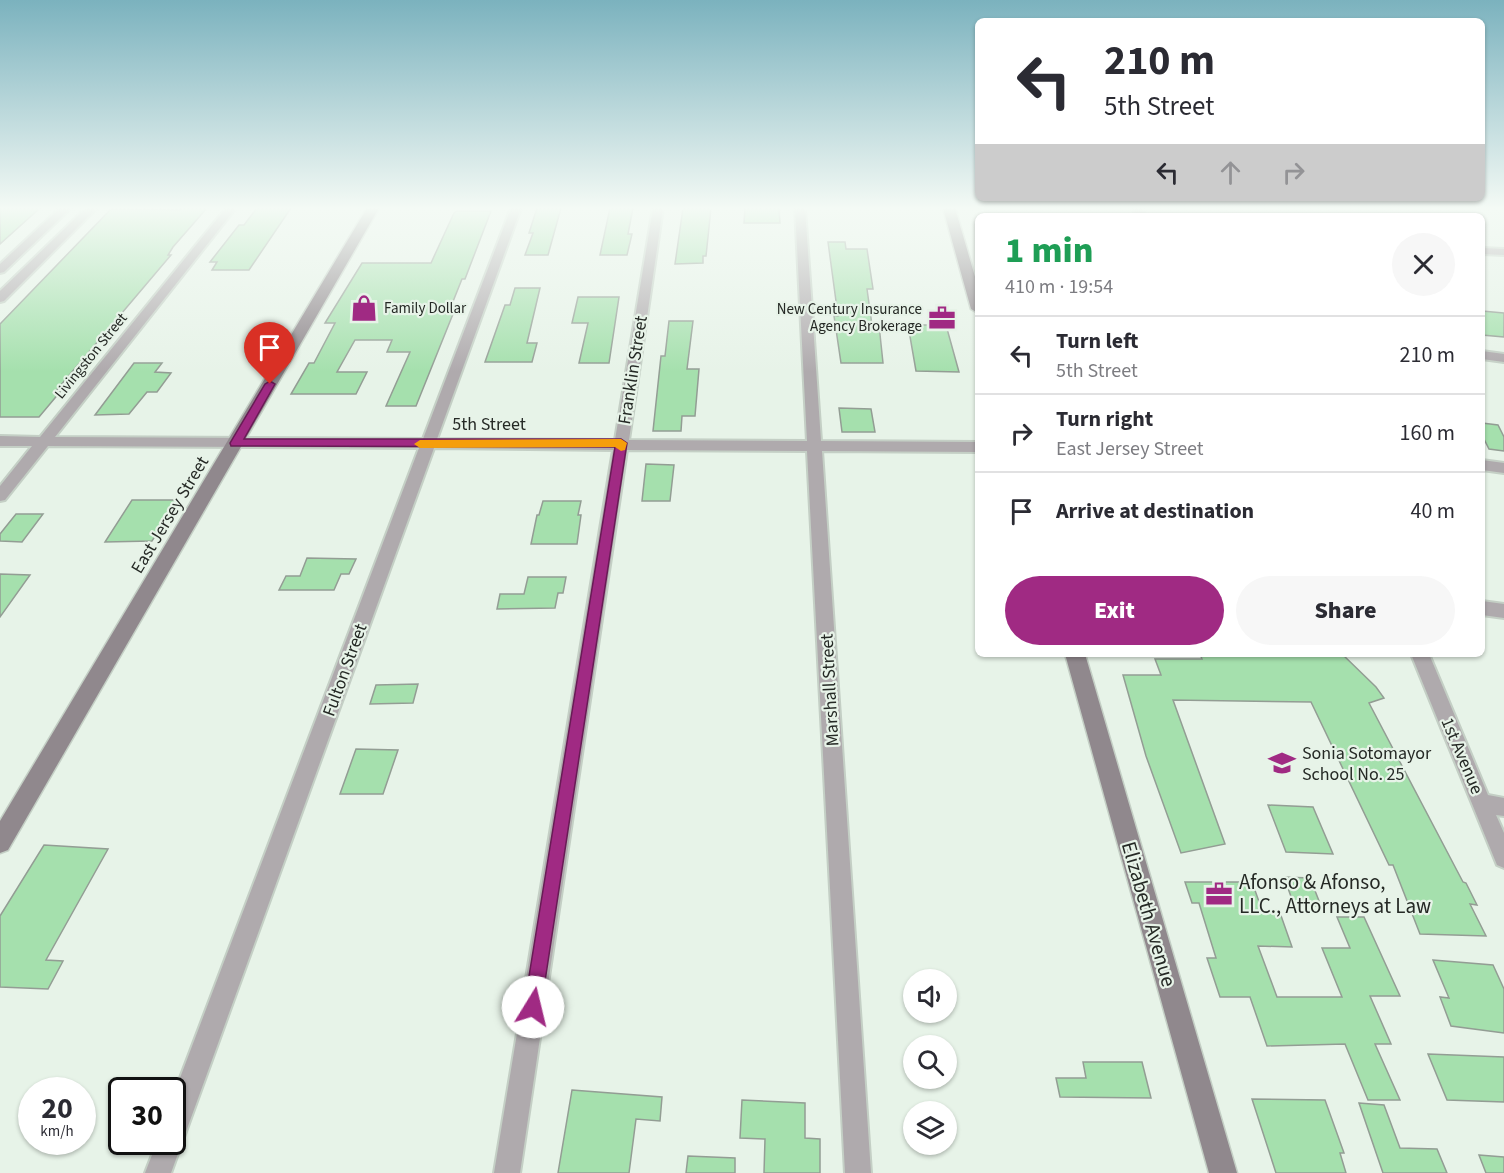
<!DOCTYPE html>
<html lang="en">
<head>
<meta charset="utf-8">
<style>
  :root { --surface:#fff; --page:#f7f7f7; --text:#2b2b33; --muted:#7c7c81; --line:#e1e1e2; --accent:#a02a83 }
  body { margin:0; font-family:"Source Sans 3",sans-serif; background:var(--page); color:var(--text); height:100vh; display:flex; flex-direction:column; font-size:22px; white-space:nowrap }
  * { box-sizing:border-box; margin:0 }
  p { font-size:20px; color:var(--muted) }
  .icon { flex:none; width:33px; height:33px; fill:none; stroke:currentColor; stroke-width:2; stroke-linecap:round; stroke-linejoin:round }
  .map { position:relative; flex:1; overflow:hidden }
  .side { position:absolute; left:975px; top:213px; width:510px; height:444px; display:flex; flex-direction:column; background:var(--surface); border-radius:9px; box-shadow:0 2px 4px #0004 }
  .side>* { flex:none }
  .hud { position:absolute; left:975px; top:18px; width:510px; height:183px; border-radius:9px; box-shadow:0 2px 4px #0004; background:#fff; color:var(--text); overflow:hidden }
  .fabs { position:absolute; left:903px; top:969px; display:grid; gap:12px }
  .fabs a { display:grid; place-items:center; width:54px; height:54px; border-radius:50%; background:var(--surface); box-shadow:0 2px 4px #0004; font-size:30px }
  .speed { position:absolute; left:18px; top:1077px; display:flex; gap:12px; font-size:30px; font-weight:700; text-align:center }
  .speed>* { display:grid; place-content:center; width:78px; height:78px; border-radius:50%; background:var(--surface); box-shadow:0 2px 4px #0004; line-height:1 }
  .speed small { font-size:15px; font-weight:400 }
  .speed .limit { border:3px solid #111; border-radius:9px; background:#fff; color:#111 }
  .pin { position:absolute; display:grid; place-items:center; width:51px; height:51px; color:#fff; margin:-62px -26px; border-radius:50% 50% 50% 0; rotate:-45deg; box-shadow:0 0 6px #0007 }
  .pin .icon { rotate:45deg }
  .me { position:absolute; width:66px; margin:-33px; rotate:9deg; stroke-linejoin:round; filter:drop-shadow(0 0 4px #0008) }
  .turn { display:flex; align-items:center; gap:21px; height:126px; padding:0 30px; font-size:27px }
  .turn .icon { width:78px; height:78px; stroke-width:2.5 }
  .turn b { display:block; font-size:42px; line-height:51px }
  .lanes { display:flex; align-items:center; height:57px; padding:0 30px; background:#0003; justify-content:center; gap:30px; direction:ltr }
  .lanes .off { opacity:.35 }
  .round { display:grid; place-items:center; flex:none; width:63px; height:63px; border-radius:32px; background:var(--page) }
  .headline { display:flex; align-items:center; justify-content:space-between; height:102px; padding:0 30px }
  h1 { font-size:36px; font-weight:800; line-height:45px; color:#1e9e55 }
  .primary-button { display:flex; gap:12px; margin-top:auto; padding:12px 30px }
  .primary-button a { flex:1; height:69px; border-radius:36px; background:var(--accent); color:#fff; font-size:24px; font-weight:800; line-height:69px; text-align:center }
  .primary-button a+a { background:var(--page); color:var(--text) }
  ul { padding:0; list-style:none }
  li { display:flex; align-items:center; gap:18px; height:78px; padding:0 30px; border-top:2px solid var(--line) }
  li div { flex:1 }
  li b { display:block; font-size:22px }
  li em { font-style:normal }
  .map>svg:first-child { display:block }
  .building { fill:#a5e0ad; stroke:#939d94; stroke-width:1.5 }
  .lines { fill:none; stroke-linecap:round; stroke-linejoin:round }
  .street-casing { stroke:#c4cfc5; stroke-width:4 }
  .secondary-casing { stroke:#c4cfc5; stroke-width:3 }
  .street { fill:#afaaad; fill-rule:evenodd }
  .secondary { fill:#90888d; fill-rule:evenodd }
  .route { fill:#a02a83; stroke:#681b55; stroke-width:1.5 }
  .slow { fill:#f59e0b }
  .labels { text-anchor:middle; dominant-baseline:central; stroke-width:4.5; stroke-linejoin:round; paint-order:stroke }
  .far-poi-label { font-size:15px; fill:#252925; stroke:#e7f3e8; text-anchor:start }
  .far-street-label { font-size:15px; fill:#252925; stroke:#e7f3e8 }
  .street-label { font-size:18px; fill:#252925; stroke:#e7f3e8 }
  .poi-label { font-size:18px; fill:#252925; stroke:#e7f3e8; text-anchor:start }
  .near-poi-label { font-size:21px; fill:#252925; stroke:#e7f3e8; text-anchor:start }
  .near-street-label { font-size:21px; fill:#252925; stroke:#e7f3e8 }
</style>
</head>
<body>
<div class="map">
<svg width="1504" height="1173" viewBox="0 0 1504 1173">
  <rect width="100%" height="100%" fill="#e7f3e8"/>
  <g class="building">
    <path d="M0,208H40L0,244Z"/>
    <path d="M182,208H207L173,247L168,255H171L55,392H60L39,417H0V324L111,209L180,210Z"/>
    <path d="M257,208H291L249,270H212L217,262H210L239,225H244Z"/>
    <path d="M537,208H561L548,255H525L533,233H529Z"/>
    <path d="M610,208H633L628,234H632L627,255H600Z"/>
    <path d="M683,208H711L706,256H703V263L675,264Z"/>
    <path d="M745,208H779L780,223H744Z"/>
    <path d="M457,211H491L465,279H462L448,314H453L416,406H386L410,352H387L392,340H355L337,372H367L356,394H291L309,363H314L335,323H325L362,263H431L454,213Z"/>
    <path d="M828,242H845L846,249H867L873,289H867L872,325H879L883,363H841L834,316H838Z"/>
    <path d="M515,288H540L527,343H537L532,362H485L505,305H510Z"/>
    <path d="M578,297H619L609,363H579L588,323H572Z"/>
    <path d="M1482,311L1504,313V337L1482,335Z"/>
    <path d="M669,321H693L687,369H699L695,416H682L681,431H653L661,356H665Z"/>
    <path d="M908,325H946L959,372L916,371Z"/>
    <path d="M134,363H162L155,372L171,373L157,392H147L129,414L95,415Z"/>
    <path d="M839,408L871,409L875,432H842Z"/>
    <path d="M1482,423L1498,425L1504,437V451L1489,449L1482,435Z"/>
    <path d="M646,464L674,465L670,501H642Z"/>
    <path d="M132,500H178L152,541L105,542Z"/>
    <path d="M543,501H581L578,515H581L577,544H531L537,515H539Z"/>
    <path d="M16,514H43L22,542L0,541V534Z"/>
    <path d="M307,558L356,559L349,574H341L334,590H279L286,576H300Z"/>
    <path d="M0,574L30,575L0,617Z"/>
    <path d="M528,577H566L563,593H558L555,608L497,609L500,594H524Z"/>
    <path d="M1200,654H1342L1376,687L1384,698L1369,703L1463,882L1466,883L1477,905L1470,904L1486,936L1420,934L1393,865H1389L1311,702L1173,700L1225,844L1181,853L1146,756L1123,675H1161L1155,659H1202Z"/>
    <path d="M418,684L413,703L370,704L376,685Z"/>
    <path d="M356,749L398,750L383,794H340Z"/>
    <path d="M1268,805L1313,807L1333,854L1286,852Z"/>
    <path d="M44,845L108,849L46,960L63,961L48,989L0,987V916Z"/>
    <path d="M1284,877L1310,878L1321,906L1294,905Z"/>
    <path d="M1185,882H1252L1262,910H1279L1292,947L1258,946L1277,997H1342L1322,948H1350L1337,917H1364L1400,996H1370L1391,1044H1375L1400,1100H1368L1345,1044L1267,1046L1250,997H1220L1207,958H1216L1199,903H1192Z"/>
    <path d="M1433,960L1493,965L1504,989V1033L1451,1026L1440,997L1449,998Z"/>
    <path d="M1428,1054L1504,1057V1102L1447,1100Z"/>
    <path d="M1083,1062H1142L1151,1098L1060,1097L1056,1078H1086Z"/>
    <path d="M572,1090L662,1097L660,1121L636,1119L629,1173H558Z"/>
    <path d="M1252,1099L1325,1100L1344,1153H1340L1346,1173H1276Z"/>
    <path d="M742,1100L805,1103V1138L820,1139V1173H764L765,1139L740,1138Z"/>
    <path d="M1359,1103L1384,1105L1400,1148L1437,1149L1447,1173H1383Z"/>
    <path d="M1479,1155L1504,1157V1173H1486Z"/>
    <path d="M688,1156L735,1158V1173H686Z"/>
  </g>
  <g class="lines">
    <defs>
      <g id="street">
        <path d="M60,208H71L4,272L0,273V264Z"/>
        <path d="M86,208H97L4,301L0,302V291Z"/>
        <path d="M226,208H236L55,437L423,439L511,208H521L437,439L615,440L653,208H663L629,440L807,441L795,208H805L821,441L978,442V452L822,451L871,1173H845L807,451L627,450L520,1173H494L613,450L434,448L171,1173H145L157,1142H172V1099L419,448L48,446L5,500L0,501V486L32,446H0V436L40,437Z"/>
        <path d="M1131,208H1141L1147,216H1137Z"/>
        <path d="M1482,248L1504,249V255L1482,254Z"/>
        <path d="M1482,351L1504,354V362L1482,359Z"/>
        <path d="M1482,460L1504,463V473L1482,470Z"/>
        <path d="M1482,601L1504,604V618L1482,615Z"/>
        <path d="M1411,654H1429L1488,795L1504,798V816L1496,815L1504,833V868L1497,865Z"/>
      </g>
      <g id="secondary">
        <path d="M367,208H379L8,850L0,853V821Z"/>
        <path d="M943,208H955L978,287V313L971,309Z"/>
        <path d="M1065,654H1085L1237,1173H1209Z"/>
      </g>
    </defs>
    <use href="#street" class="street-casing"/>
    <use href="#secondary" class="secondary-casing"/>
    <use href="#street" class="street"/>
    <use href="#secondary" class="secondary"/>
  </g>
  <linearGradient id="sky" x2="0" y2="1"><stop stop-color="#7bb2be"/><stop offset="0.56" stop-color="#f4faf5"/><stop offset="1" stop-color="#f4faf5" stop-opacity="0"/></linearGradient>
  <rect width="1504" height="372" fill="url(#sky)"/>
  <path class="route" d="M270,381L275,384L244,439H621L627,443L540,1014L533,1017L526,1014L524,1007L615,447L231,446L230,443L265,384Z"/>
  <path class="slow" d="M621,439L627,443L625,450L621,451L615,447L420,448L414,444L420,440Z"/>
  <defs>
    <symbol id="shop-bare" viewBox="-9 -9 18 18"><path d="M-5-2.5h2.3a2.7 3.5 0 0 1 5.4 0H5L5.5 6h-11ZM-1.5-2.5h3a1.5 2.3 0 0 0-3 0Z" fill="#a02a83" stroke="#e7f3e8" stroke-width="2.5" paint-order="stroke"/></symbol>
    <symbol id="office-bare" viewBox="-9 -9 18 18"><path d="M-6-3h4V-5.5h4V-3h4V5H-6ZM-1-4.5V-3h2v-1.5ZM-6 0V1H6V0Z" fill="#a02a83" stroke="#e7f3e8" stroke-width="2.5" paint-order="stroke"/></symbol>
    <symbol id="school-bare" viewBox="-9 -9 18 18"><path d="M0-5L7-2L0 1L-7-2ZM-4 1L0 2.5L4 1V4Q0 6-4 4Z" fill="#a02a83" stroke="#e7f3e8" stroke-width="2.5" paint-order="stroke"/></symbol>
  </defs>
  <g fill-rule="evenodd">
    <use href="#shop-bare" x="345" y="289" width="38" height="38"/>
    <use href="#office-bare" x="923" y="299" width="38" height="38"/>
    <use href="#school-bare" x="1263" y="744" width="38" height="38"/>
    <use href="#office-bare" x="1200" y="875" width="38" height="38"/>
  </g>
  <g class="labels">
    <g class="far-poi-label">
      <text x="384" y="308">Family Dollar</text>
      <text x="922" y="309" text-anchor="end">New Century Insurance<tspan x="922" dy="17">Agency Brokerage</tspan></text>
    </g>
    <g class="far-street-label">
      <text transform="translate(91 356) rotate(-51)">Livingston Street</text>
    </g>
    <g class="street-label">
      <text transform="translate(633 370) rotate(-81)">Franklin Street</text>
      <text x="489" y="424">5th Street</text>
      <text transform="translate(170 515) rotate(-59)">East Jersey Street</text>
      <text transform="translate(345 670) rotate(-70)">Fulton Street</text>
      <text transform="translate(830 690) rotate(-93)">Marshall Street</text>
      <text transform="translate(1462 756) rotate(67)">1st Avenue</text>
    </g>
    <g class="poi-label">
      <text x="1302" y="753">Sonia Sotomayor<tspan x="1302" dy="21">School No. 25</tspan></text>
    </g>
    <g class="near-poi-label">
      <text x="1239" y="882">Afonso &amp; Afonso,<tspan x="1239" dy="24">LLC., Attorneys at Law</tspan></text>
    </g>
    <g class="near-street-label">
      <text transform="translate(1149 914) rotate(74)">Elizabeth Avenue</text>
    </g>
  </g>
</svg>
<div class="fabs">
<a><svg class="icon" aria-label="sound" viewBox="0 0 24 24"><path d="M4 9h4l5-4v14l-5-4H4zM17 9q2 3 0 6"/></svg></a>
<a><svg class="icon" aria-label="search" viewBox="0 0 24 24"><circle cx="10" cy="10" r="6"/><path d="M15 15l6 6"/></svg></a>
<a><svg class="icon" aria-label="layers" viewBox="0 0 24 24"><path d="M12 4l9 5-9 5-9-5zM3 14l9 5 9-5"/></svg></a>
</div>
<div class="speed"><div>20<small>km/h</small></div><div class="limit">30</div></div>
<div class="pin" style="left:270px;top:384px;background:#d93025"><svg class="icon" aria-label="arrive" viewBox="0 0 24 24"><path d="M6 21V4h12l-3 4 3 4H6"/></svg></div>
<svg class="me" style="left:533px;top:1007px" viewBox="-20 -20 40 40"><circle r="19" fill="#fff"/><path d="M0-13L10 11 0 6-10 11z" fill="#a02a83"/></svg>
<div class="hud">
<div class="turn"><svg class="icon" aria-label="left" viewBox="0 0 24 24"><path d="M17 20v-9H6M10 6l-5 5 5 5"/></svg><div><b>210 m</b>5th Street</div></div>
<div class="lanes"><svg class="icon" aria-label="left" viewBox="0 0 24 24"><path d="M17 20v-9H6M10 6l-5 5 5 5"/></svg><svg class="icon off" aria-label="ahead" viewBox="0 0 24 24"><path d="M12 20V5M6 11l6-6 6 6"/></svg><svg class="icon off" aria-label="right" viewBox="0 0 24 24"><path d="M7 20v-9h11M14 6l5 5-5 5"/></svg></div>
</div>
<section class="side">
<div class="headline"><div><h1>1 min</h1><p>410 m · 19:54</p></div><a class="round"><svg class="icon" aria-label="close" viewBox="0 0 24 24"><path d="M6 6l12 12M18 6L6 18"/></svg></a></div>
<ul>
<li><svg class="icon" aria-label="left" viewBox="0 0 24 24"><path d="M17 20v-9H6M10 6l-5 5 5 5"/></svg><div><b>Turn left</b><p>5th Street</p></div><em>210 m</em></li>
<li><svg class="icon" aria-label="right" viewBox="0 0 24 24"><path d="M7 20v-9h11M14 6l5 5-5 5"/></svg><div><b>Turn right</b><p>East Jersey Street</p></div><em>160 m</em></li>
<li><svg class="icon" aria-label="arrive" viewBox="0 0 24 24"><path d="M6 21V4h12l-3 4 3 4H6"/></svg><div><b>Arrive at destination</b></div><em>40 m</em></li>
</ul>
<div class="primary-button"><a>Exit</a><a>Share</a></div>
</section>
</div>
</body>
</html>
